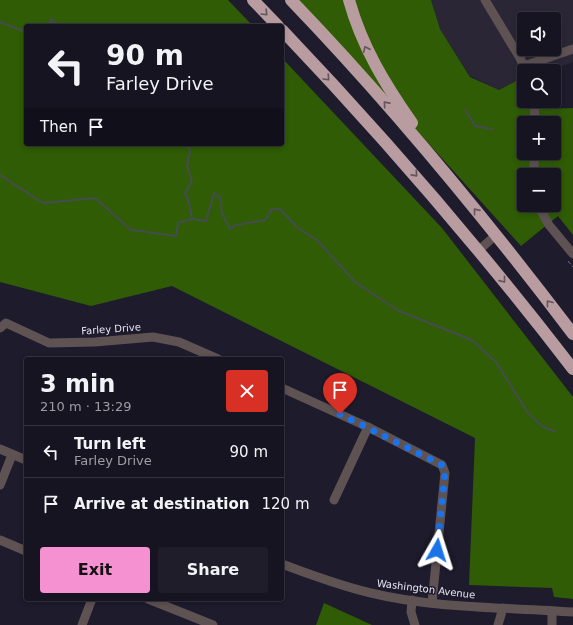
<!DOCTYPE html>
<html lang="en">
<head>
<meta charset="utf-8">
<style>
  :root { --surface:#161421; --page:#1f1d2a; --text:#f1f3f6; --muted:#9e9ea5; --line:#35333f; --accent:#f590d1 }
  body { margin:0; font-family:"DejaVu Sans",sans-serif; background:var(--page); color:var(--text); height:100vh; display:flex; flex-direction:column; font-size:15px; white-space:nowrap }
  * { box-sizing:border-box; margin:0 }
  p { font-size:13px; color:var(--muted) }
  .icon { flex:none; width:22px; height:22px; fill:none; stroke:currentColor; stroke-width:2; stroke-linecap:round; stroke-linejoin:round }
  .map { position:relative; flex:1; overflow:hidden }
  .drawer { position:absolute; left:24px; top:357px; width:260px; height:244px; display:flex; flex-direction:column; background:var(--surface); border-radius:4px; box-shadow:0 2px 6px #0003,0 0 0 1px var(--line) }
  .drawer>* { flex:none }
  .hud { position:absolute; left:24px; top:24px; width:260px; height:122px; border-radius:4px; box-shadow:0 2px 6px #0003,0 0 0 1px var(--line); background:#161421; color:var(--text); overflow:hidden }
  .controls { position:absolute; left:517px; top:12px; display:grid; gap:8px }
  .controls a { display:grid; place-items:center; width:44px; height:44px; border-radius:4px; background:var(--surface); box-shadow:0 2px 6px #0003,0 0 0 1px var(--line); font-size:20px }
  .pin { position:absolute; display:grid; place-items:center; width:34px; height:34px; color:#fff; margin:-41px -17px; border-radius:50% 50% 50% 0; rotate:-45deg; box-shadow:0 0 4px #0007 }
  .pin .icon { rotate:45deg }
  .me { position:absolute; width:44px; margin:-22px; rotate:6deg; stroke-linejoin:round; filter:drop-shadow(0 0 3px #0008) }
  .turn { display:flex; align-items:center; gap:14px; height:84px; padding:0 16px; font-size:18px }
  .turn .icon { width:52px; height:52px; stroke-width:2.5 }
  .turn b { display:block; font-size:28px; line-height:34px }
  .then { display:flex; align-items:center; height:38px; padding:0 16px; background:#0003; gap:8px; font-size:15px }
  .round { display:grid; place-items:center; flex:none; width:42px; height:42px; border-radius:4px; background:var(--page) }
  .overview { display:flex; align-items:center; justify-content:space-between; height:68px; padding:0 16px }
  h1 { font-size:24px; font-weight:700; line-height:30px }
  .primary-button { display:flex; gap:8px; margin-top:auto; padding:8px 16px }
  .primary-button a { flex:1; height:46px; border-radius:4px; background:var(--accent); color:#111; font-size:16px; font-weight:700; line-height:46px; text-align:center }
  .primary-button a+a { background:var(--page); color:var(--text) }
  ul { padding:0; list-style:none }
  li { display:flex; align-items:center; gap:12px; height:52px; padding:0 16px; border-top:1px solid var(--line) }
  li div { flex:1 }
  li b { display:block; font-size:15px }
  li em { font-style:normal }
  .map>svg:first-child { display:block }
  .education { fill:#2b2635; fill-rule:evenodd }
  .forest { fill:#2f5c04; fill-rule:evenodd }
  .lines { fill:none; stroke-linecap:round; stroke-linejoin:round }
  .stream { stroke:#454c51; stroke-width:2 }
  .path { stroke:#71707f; stroke-width:1; stroke-dasharray:4 2; stroke-linecap:butt }
  .minor { stroke:#5e5253; stroke-width:9 }
  .highway { stroke:#b89c9f; stroke-width:12 }
  .oneway { stroke:#635560 }
  .route { stroke:#1a73e8; stroke-width:7; stroke-dasharray:0 12.6 }
  .labels { text-anchor:middle; dominant-baseline:central; stroke-width:3; stroke-linejoin:round; paint-order:stroke }
  .street-label { font-size:10px; fill:#e6e5f1; stroke:#1d1b2c }
</style>
</head>
<body>
<div class="map">
<svg width="573" height="625" viewBox="0 0 573 625">
  <rect width="100%" height="100%" fill="#1d1b2c"/>
  <path class="education" d="M431,0H573V62L548,71H524V99H519L516,81L499,90L470,76L440,29ZM524,19H554V49H524Z"/>
  <g class="forest">
    <path d="M0,0H228L253,26H26V144H282V58L442,228L573,397V599L554,597L552,588L469,585L475,438L172,286L91,306L0,282Z"/>
    <path d="M299,0H431L440,29L470,77L499,90L516,81L519,99H524V101H544V109L573,108V235L558,216L521,246ZM524,123H554V153H524ZM524,175H554V205H524Z"/>
    <path d="M324,603L372,625H316Z"/>
  </g>
  <g class="lines">
    <g class="stream">
      <path d="M0,22L26,32"/>
      <path d="M49,26L51,19L60,26"/>
      <path d="M465,109L475,126L493,129"/>
      <path d="M185,144L190,151L187,166L192,181L185,193L189,202L192,219L206,221L214,193L220,197L222,213L230,229L236,225L265,220L272,209H280L298,228L317,240L355,282L399,311L472,340L496,362L528,413L542,426L554,431"/>
      <path d="M0,175L43,203L95,198L131,230L176,236L178,223L192,219"/>
    </g>
    <g class="path">
      <path d="M519,76L524,87"/>
      <path d="M568,261L573,267"/>
    </g>
    <g class="minor">
      <path d="M485,0L520,58L526,71"/>
      <path d="M524,66L573,49"/>
      <path d="M534,101L535,123"/>
      <path d="M534,175V153"/>
      <path d="M538,205L549,225L573,254"/>
      <path d="M479,250L496,235"/>
      <path d="M0,328L6,323L49,343L95,342L153,337L179,342L218,359"/>
      <path d="M282,388L368,427L442,465L445,473L432,603"/>
      <path d="M0,449L26,460"/>
      <path d="M0,485L12,455"/>
      <path d="M334,500L368,427"/>
      <path d="M0,540L26,551"/>
      <path d="M282,564C311,575 341,586 371,593C437,609 506,607 573,612"/>
      <path d="M148,599L213,625"/>
      <path d="M412,600L411,612L415,625"/>
      <path d="M552,611V625"/>
      <path d="M82,625L92,599"/>
      <path d="M498,625L503,608"/>
    </g>
    <g class="highway">
      <path d="M253,0L278,26"/>
      <path d="M291,0C392,105 485,218 573,334"/>
      <path d="M349,0C362,47 385,84 412,123"/>
      <path d="M282,30C385,138 482,251 573,369"/>
    </g>
  </g>
  <defs><path id="oneway-chevron" d="M-2-3.5L2.5 0L-2 3.5" fill="none" stroke-width="1.6" stroke-linecap="round" stroke-linejoin="round"/></defs>
  <g class="oneway">
    <use href="#oneway-chevron" transform="translate(265 13) rotate(46)"/>
    <use href="#oneway-chevron" transform="translate(366 49) rotate(-115)"/>
    <use href="#oneway-chevron" transform="translate(327 78) rotate(47)"/>
    <use href="#oneway-chevron" transform="translate(386 104) rotate(-132)"/>
    <use href="#oneway-chevron" transform="translate(415 174) rotate(48)"/>
    <use href="#oneway-chevron" transform="translate(476 211) rotate(-129)"/>
    <use href="#oneway-chevron" transform="translate(503 280) rotate(51)"/>
    <use href="#oneway-chevron" transform="translate(549 303) rotate(-127)"/>
  </g>
  <g class="lines">
    <path class="route" d="M340,414L442,465L445,473L437,550"/>
  </g>
  <g class="labels">
    <g class="street-label">
      <text transform="translate(111 329) rotate(-4)">Farley Drive</text>
      <text transform="translate(426 589) rotate(7)">Washington Avenue</text>
    </g>
  </g>
</svg>
<div class="controls">
<a><svg class="icon" aria-label="sound" viewBox="0 0 24 24"><path d="M4 9h4l5-4v14l-5-4H4zM17 9q2 3 0 6"/></svg></a>
<a><svg class="icon" aria-label="search" viewBox="0 0 24 24"><circle cx="10" cy="10" r="6"/><path d="M15 15l6 6"/></svg></a>
<a>+</a>
<a>−</a>
</div>
<div class="pin" style="left:340px;top:414px;background:#d93025"><svg class="icon" aria-label="arrive" viewBox="0 0 24 24"><path d="M6 21V4h12l-3 4 3 4H6"/></svg></div>
<svg class="me" style="left:437px;top:550px" viewBox="-20 -20 40 40"><path d="M0-17L14 15 0 8-14 15z" fill="#1a73e8" stroke="#fff" stroke-width="4"/></svg>
<div class="hud">
<div class="turn"><svg class="icon" aria-label="left" viewBox="0 0 24 24"><path d="M17 20v-9H6M10 6l-5 5 5 5"/></svg><div><b>90 m</b>Farley Drive</div></div>
<div class="then">Then<svg class="icon" aria-label="arrive" viewBox="0 0 24 24"><path d="M6 21V4h12l-3 4 3 4H6"/></svg></div>
</div>
<section class="drawer">
<div class="overview"><div><h1>3 min</h1><p>210 m · 13:29</p></div><a class="round" style="background:#d93025;color:#fff"><svg class="icon" aria-label="close" viewBox="0 0 24 24"><path d="M6 6l12 12M18 6L6 18"/></svg></a></div>
<ul>
<li><svg class="icon" aria-label="left" viewBox="0 0 24 24"><path d="M17 20v-9H6M10 6l-5 5 5 5"/></svg><div><b>Turn left</b><p>Farley Drive</p></div><em>90 m</em></li>
<li><svg class="icon" aria-label="arrive" viewBox="0 0 24 24"><path d="M6 21V4h12l-3 4 3 4H6"/></svg><div><b>Arrive at destination</b></div><em>120 m</em></li>
</ul>
<div class="primary-button"><a>Exit</a><a>Share</a></div>
</section>
</div>
</body>
</html>
